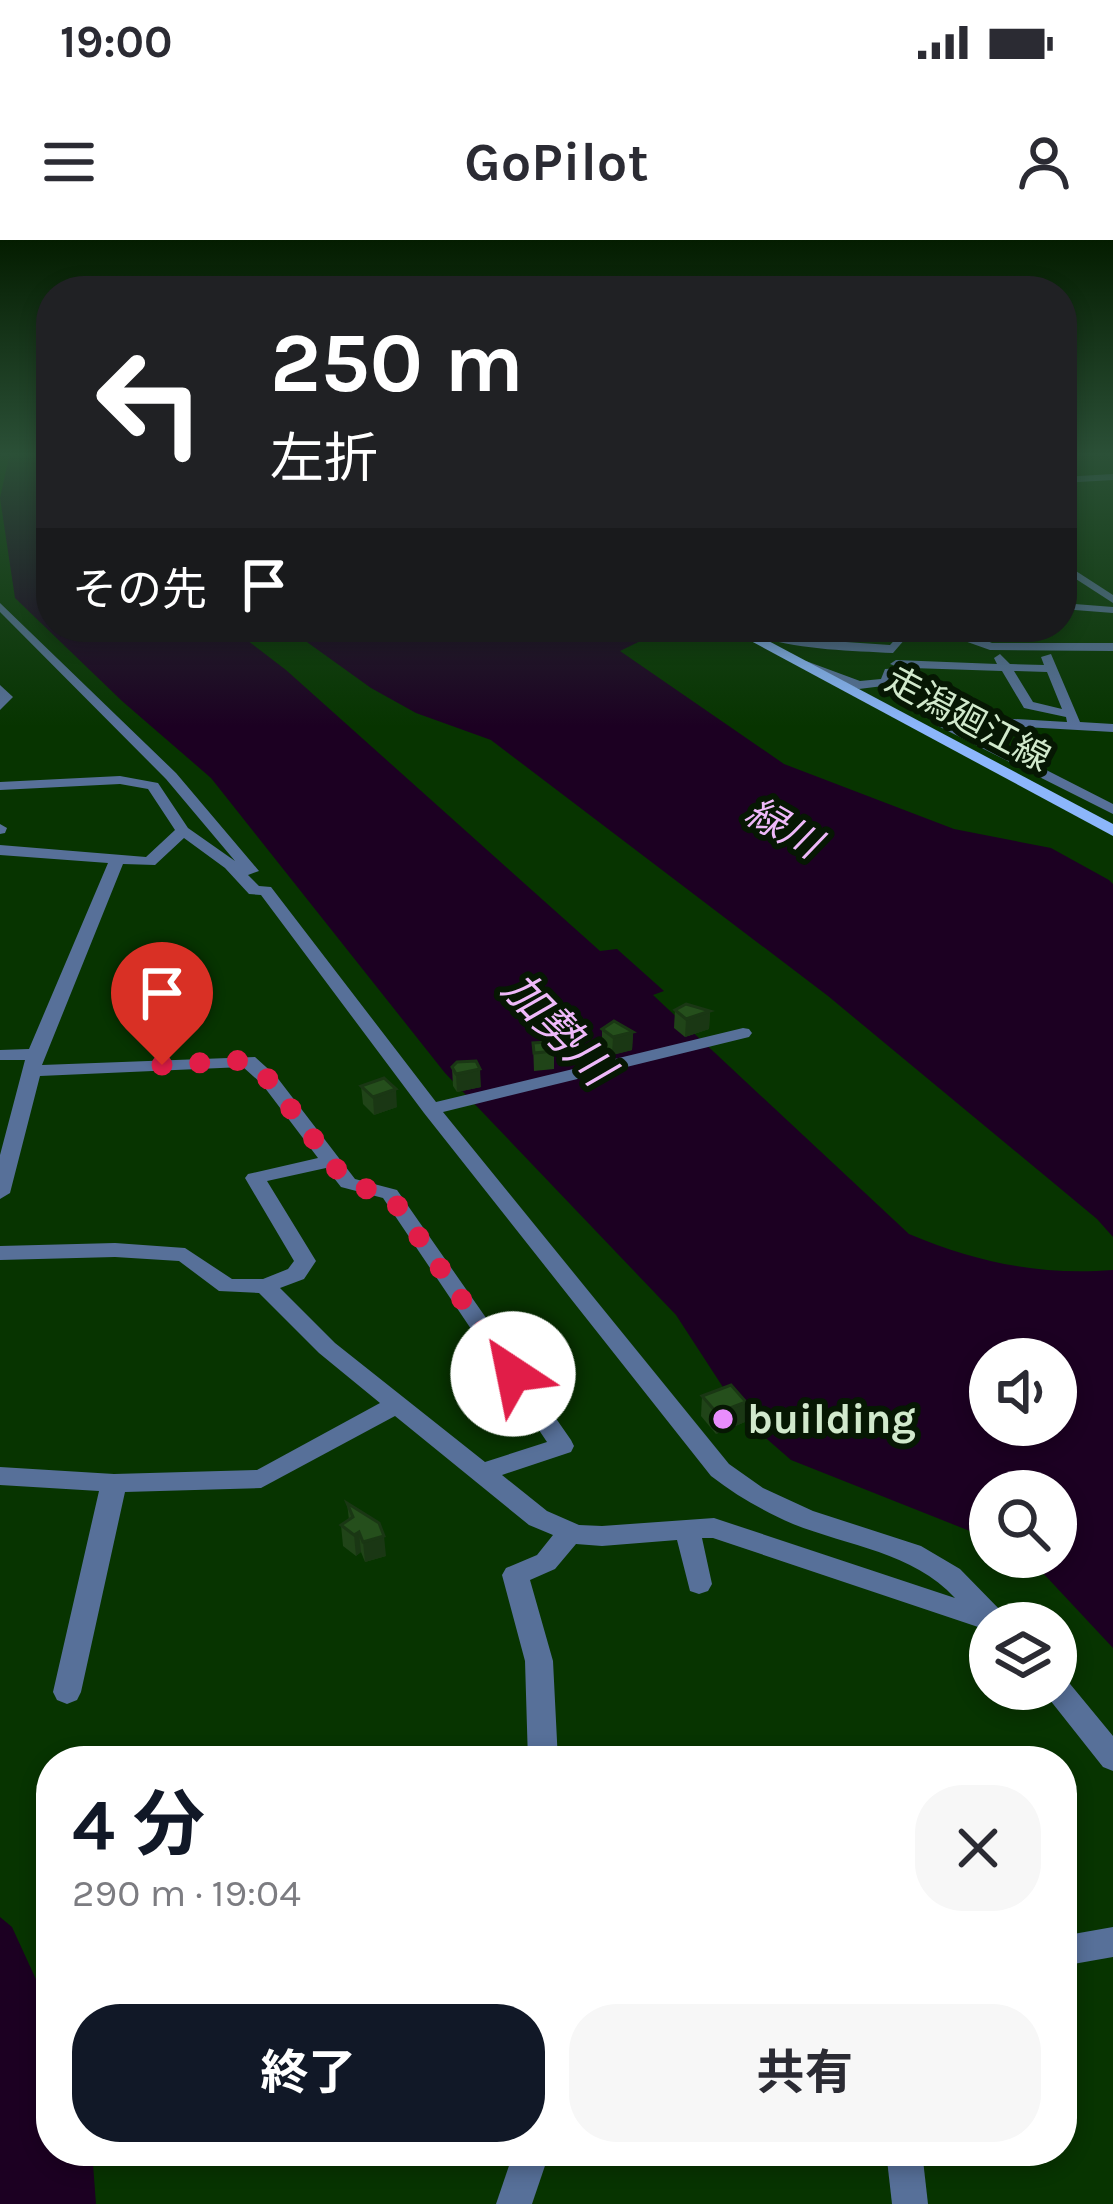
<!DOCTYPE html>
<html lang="ja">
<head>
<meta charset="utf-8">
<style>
  :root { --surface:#fff; --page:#f7f7f7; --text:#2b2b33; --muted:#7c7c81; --accent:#111827 }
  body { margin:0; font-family:Karla,"Noto Sans JP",sans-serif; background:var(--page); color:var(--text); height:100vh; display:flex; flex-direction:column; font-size:45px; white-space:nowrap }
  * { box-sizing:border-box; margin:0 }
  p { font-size:39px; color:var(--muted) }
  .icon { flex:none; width:66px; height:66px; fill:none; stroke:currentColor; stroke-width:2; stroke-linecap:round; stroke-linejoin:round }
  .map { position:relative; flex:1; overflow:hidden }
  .sheet { position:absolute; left:36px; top:1506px; width:1041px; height:420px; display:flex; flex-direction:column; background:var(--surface); border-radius:48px; box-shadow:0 6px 18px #0003 }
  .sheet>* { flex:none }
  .banner { position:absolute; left:36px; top:36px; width:1041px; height:366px; border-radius:48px; box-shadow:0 6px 18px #0003; background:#202124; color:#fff; overflow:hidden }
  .buttons { position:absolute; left:969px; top:1098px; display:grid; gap:24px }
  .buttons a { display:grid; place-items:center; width:108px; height:108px; border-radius:50%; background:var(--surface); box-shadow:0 6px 18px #0003; font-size:60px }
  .pin { position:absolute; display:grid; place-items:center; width:102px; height:102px; color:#fff; margin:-123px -51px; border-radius:50% 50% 50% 0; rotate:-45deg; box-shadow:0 0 12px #0007 }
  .pin .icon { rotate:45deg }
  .me { position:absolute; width:132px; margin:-66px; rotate:326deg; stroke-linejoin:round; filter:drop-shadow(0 0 9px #0008) }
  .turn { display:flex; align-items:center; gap:42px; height:252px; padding:0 36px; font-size:54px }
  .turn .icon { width:156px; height:156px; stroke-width:2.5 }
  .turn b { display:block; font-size:84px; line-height:102px }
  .then { display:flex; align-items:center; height:114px; padding:0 36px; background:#0003; gap:24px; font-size:45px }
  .round { display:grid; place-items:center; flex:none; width:126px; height:126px; border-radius:48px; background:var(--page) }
  .summary { display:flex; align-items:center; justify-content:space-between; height:204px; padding:0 36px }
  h1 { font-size:72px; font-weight:700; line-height:90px; color:var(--accent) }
  .button { display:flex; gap:24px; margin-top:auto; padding:24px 36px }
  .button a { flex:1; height:138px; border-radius:48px; background:var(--accent); color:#fff; font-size:48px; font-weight:700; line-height:138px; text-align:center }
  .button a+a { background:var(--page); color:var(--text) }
  .status { display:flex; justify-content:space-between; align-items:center; height:84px; padding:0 60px; background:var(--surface); direction:ltr }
  .status svg { height:33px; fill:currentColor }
  header { display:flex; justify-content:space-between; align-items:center; height:156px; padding:0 36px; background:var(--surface); font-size:54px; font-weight:700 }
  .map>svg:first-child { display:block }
  .water { fill:#1c0022; fill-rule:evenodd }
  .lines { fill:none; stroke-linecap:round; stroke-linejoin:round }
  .minor { fill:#577099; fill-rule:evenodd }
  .major { fill:#8cb6fb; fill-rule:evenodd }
  .wall { fill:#204418 }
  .shaded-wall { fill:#1a3714 }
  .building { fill:#254f1c; stroke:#1a3714; stroke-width:3 }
  .route { stroke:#e11d48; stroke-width:21; stroke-dasharray:0 37.8 }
  .poi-dot { fill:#e98dfd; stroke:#061703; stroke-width:4.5 }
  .labels { text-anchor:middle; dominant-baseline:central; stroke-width:12; stroke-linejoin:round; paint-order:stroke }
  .far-street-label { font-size:36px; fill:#d1e9cc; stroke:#061703 }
  .far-water-label { font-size:39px; font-style:italic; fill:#eeb9f9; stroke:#061703 }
  .poi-label { font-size:42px; font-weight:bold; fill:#d1e9cc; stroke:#061703; text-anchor:start }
  .water-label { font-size:45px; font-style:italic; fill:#eeb9f9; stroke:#061703 }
</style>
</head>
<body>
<div class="status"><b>19:00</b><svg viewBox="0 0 49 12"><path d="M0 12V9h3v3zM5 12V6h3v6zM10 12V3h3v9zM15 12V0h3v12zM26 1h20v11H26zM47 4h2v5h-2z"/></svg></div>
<header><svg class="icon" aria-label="menu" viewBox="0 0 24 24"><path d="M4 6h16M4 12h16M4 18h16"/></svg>GoPilot<svg class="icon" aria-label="person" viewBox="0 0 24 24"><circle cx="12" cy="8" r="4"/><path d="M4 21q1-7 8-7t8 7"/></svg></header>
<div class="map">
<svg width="1113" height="1964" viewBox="0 0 1113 1964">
  <rect width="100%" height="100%" fill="#073400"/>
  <g class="water">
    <path d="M10,212H51V387H230L286,430L600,711L617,709L664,751L653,755L909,994C976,1022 1040,1036 1113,1030V1408L1028,1317H1056V1251H990V1299L791,1220L743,1178L676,1075L445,833L211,538L122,461L15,358L0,258ZM990,1119H1056V1185H990Z"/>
    <path d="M286,387H569C589,395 643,387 669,387L620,411L784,524L954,589L1051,608L1109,640L1113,644V997L1097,979L828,756L491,500L416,473L371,448Z"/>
    <path d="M0,1677L12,1687L51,1772V1911H92L96,1964H0Z"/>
  </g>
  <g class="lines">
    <g class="minor">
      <path d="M1113,234V240L1062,243V237Z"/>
      <path d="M1062,322L1113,355V363L1062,330Z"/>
      <path d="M0,363L176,533L259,631L248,635L259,646L271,647L436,862L743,788L749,789L752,793L749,797L443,872L729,1224L763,1248L813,1271L921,1306L960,1329L1003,1373L1006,1383H990V1391L713,1298H702L712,1344L708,1351L699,1354L690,1351L677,1300L602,1306L576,1304L555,1329L530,1340L553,1421L558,1521H528L525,1421L502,1335L506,1328L537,1315L553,1295L529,1285L395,1176L261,1248L125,1252L81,1452L77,1460L67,1464L57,1460L53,1452L99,1251L0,1245V1227L114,1234L257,1230L380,1163L319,1113L259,1053L219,1051L179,1021L115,1017L0,1020V1006L115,1003L185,1008L232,1039H263L288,1029L294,1021L245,938L248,934L318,918L262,844L243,827L40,836L10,953L0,959V915L25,820H0V810L29,809L108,623L0,615V605L146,617L175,590L148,549L120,544L0,550V542L120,536L158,543L188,588L235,621L166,539L0,372ZM184,598L225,628L249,654L261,655L424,873L711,1236C737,1256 763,1271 793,1284C848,1306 913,1312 955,1358L714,1278L602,1286L579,1285L547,1271L502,1235L571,1212L574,1206L571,1200L397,950L355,939L276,836L255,817L42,825L123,624L155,625ZM326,928L341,947L383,958L547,1202L485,1222L335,1103L280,1048L304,1039L316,1021L267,941Z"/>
      <path d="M1062,363L1113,367V373L1062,369Z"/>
      <path d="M736,387H754L816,400L890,405L902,392C933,391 963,389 992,403H1113V411L990,410L959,399L906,398L893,413C843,410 781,410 736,387Z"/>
      <path d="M1000,414L1010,424L1044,425L1041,417L1051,414L1080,482L1113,484V492L954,483L1113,564V574L936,485L937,479L923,457L925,454H933L947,475L1067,482L1066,477L1024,468L1002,431L912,428L913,434L894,435L891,445L859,449L796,424L806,421L860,441L881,439L885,429L901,428L890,424L896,420L997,424L994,418ZM1014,431L1047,432L1062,469L1033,462Z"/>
      <path d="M0,445L13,457L0,470Z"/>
      <path d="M0,584L7,588L5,593L0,594Z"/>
      <path d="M1056,1435L1066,1439L1113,1496V1531L1103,1527L1046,1455L1043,1449H1056Z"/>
      <path d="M830,1508L849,1512L854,1521H815L820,1512Z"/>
      <path d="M1113,1687V1717L1062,1726V1696Z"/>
      <path d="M514,1911H550L532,1964H496Z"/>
      <path d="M886,1911H922L928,1964H892Z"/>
    </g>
    <path class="major" d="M725,387H742L1113,584V596Z"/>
  </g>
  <g class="wall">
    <path d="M675,770L710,771L709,789L685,797L674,788Z"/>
    <path d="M602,789L633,792L632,810L612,815L602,806Z"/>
    <path d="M533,803L554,811V829L534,831Z"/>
    <path d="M452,827L481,847L457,852L453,846Z"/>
    <path d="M361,846L397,867L374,875L363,864Z"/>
    <path d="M702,1156L745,1182L716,1194L701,1176Z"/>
    <path d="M347,1263L386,1316L365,1322L361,1312L356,1316L343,1306L341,1285L349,1280Z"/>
  </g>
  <g class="shaded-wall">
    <path d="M710,771L709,789L685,797L686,779Z"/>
    <path d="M633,792L632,810L612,815L613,797Z"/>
    <path d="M480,829L481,847L457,852L456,834Z"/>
    <path d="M396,849L397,867L374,875L373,857Z"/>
    <path d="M746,1162L745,1182L716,1194L717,1173Z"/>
    <path d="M359,1292L361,1312L356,1316L354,1295Z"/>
    <path d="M384,1296L386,1316L365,1322L363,1302Z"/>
  </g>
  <g class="building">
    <path d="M686,764L710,771L686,779L675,770Z"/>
    <path d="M614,781L633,792L613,797L602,789Z"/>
    <path d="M548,802L554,811L534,813L533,803Z"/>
    <path d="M476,821L480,829L456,834L452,827L457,822Z"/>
    <path d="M384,838L396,849L373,857L361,846Z"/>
    <path d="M731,1145L746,1162L717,1173L702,1156Z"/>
    <path d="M347,1263L379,1283L384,1296L363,1302L359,1292L354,1295L341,1285L353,1277Z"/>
  </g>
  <linearGradient id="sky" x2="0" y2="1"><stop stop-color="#041d00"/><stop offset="0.44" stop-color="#2b5037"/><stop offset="1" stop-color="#2b5037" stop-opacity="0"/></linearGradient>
  <rect width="1113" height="487" fill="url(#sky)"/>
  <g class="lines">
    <path class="route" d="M162,825L248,820L269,840L348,944L390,955L513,1134"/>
  </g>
  <circle class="poi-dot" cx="723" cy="1179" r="12"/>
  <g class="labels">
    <g class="far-street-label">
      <text transform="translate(968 479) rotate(28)">走潟廻江線</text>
    </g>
    <g class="far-water-label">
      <text transform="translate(783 588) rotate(30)">緑川</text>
    </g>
    <g class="poi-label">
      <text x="747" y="1179">building</text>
    </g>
    <g class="water-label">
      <text transform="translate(558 789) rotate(46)">加勢川</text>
    </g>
  </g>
</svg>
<div class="buttons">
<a><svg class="icon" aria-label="sound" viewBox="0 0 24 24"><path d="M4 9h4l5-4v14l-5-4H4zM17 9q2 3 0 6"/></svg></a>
<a><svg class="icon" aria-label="search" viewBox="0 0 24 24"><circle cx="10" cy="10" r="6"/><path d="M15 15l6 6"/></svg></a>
<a><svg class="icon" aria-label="layers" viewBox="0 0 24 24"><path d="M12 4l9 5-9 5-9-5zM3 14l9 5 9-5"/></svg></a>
</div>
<div class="pin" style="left:162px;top:825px;background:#d93025"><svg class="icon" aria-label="arrive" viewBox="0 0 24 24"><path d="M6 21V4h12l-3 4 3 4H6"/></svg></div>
<svg class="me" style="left:513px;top:1134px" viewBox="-20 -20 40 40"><circle r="19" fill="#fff"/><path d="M0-13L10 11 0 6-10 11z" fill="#e11d48"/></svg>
<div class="banner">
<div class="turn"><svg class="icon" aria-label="left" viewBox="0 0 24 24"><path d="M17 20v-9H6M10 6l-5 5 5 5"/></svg><div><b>250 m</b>左折</div></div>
<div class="then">その先<svg class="icon" aria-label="arrive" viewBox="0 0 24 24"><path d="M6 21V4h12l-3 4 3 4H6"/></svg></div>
</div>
<section class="sheet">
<div class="summary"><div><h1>4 分</h1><p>290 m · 19:04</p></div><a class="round"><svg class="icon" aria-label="close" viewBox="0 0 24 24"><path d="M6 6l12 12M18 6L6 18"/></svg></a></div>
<div class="button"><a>終了</a><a>共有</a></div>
</section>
</div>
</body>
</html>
